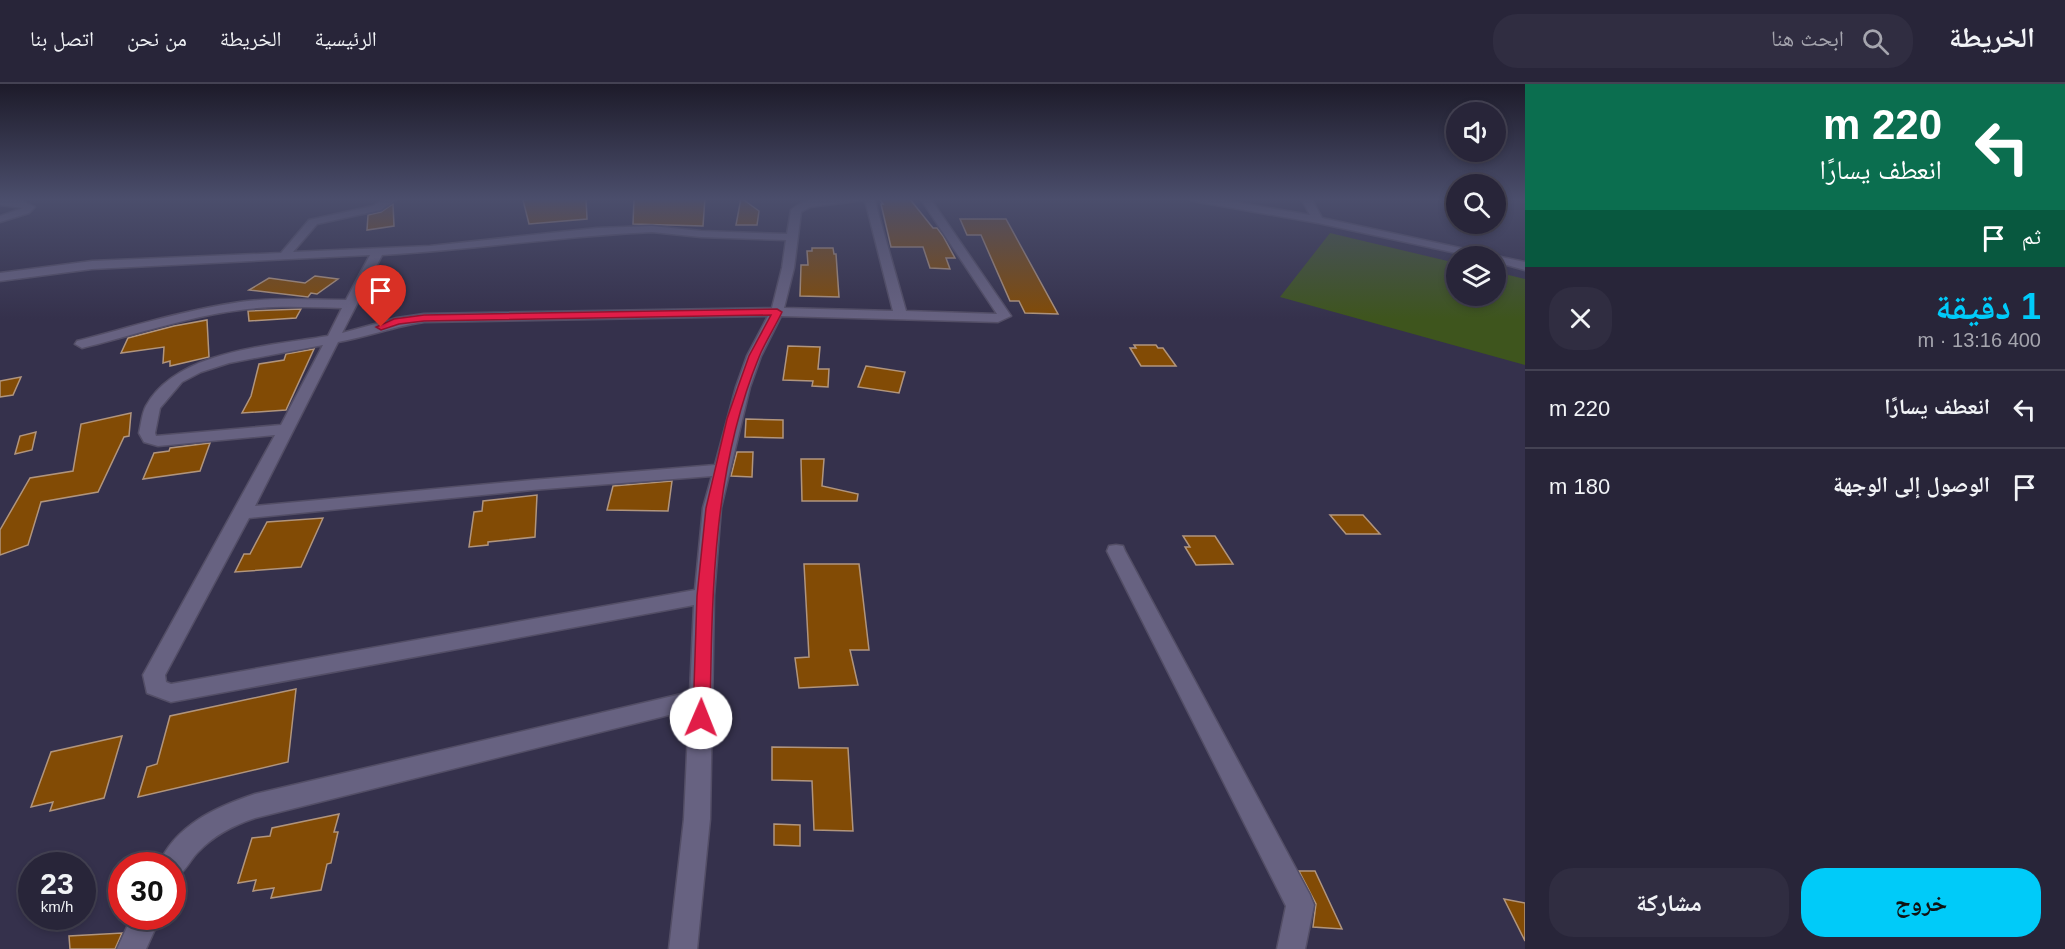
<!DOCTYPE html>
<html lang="ar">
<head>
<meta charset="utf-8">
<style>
  :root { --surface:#282539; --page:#302d41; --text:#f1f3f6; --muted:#a5a5ae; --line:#444253; --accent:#00cbf9 }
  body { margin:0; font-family:Arial,"Noto Naskh Arabic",sans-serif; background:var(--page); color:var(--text); direction:rtl; height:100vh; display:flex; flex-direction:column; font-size:22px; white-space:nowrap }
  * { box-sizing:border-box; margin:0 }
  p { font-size:20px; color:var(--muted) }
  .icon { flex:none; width:33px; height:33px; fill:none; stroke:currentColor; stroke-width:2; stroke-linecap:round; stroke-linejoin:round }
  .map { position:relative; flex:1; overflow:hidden; direction:ltr }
  .panel { display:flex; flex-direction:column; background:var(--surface); width:540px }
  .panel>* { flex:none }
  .guide { background:#0b6e4f; color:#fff; overflow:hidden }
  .buttons { position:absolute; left:1446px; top:18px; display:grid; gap:12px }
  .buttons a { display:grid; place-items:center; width:60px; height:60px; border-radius:50%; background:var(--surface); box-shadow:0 3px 9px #0003,0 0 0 2px var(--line); font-size:30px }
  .speed { position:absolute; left:18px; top:768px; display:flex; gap:12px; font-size:30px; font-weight:700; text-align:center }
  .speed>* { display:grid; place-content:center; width:78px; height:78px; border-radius:50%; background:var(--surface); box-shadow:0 3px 9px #0003,0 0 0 2px var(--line); line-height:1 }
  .speed small { font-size:15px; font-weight:400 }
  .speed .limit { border:9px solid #d22; background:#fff; color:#111 }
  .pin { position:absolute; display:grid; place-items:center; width:51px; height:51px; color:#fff; margin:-62px -26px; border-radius:50% 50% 50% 0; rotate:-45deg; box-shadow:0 0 6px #0007 }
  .pin .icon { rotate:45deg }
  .me { position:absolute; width:66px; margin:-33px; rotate:1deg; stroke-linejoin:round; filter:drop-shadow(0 0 4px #0008) }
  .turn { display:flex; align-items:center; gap:21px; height:126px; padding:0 24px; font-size:27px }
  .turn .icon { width:78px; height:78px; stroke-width:2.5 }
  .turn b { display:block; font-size:42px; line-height:51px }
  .then { display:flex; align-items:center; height:57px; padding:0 24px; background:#0003; gap:12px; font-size:22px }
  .round { display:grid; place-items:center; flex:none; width:63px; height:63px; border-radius:24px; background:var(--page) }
  .headline { display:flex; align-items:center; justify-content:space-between; height:102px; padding:0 24px }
  h1 { font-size:36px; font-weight:800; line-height:45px; color:var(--accent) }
  .action { display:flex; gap:12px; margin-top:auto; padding:12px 24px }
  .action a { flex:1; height:69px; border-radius:24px; background:var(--accent); color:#111; font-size:24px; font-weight:800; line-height:69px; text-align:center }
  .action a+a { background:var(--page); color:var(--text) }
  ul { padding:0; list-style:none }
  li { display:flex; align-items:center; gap:18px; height:78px; padding:0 24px; border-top:2px solid var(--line) }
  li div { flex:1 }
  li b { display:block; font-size:22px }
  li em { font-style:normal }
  header { display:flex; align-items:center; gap:36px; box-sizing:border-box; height:84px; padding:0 30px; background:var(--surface); border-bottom:2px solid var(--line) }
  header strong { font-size:28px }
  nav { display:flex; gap:33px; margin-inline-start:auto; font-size:21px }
  .search { width:420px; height:54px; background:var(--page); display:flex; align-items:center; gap:15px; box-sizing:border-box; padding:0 21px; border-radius:24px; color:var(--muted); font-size:22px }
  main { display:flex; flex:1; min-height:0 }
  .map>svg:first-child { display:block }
  .green { fill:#3e551d }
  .building { fill:#824b05; stroke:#b1957d; stroke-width:1.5 }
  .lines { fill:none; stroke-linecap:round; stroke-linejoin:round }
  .street-casing { stroke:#534e66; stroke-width:3 }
  .street { fill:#676281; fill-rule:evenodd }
  .route { fill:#e11d48; stroke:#92132f; stroke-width:1.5 }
</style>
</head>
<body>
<header>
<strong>الخريطة</strong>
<div class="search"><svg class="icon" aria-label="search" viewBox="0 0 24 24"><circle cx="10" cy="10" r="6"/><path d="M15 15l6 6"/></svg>ابحث هنا</div>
<nav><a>الرئيسية</a><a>الخريطة</a><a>من نحن</a><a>اتصل بنا</a></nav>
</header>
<main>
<section class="panel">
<div class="guide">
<div class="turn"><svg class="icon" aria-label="left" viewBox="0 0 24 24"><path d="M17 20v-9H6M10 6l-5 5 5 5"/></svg><div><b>220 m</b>انعطف يسارًا</div></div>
<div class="then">ثم<svg class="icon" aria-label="arrive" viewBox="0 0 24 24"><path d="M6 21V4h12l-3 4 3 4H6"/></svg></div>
</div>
<div class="headline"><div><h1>1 دقيقة</h1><p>400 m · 13:16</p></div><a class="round"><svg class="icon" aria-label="close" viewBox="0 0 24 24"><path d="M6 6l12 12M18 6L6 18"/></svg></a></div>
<ul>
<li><svg class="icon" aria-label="left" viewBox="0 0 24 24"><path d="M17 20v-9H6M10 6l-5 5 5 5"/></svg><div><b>انعطف يسارًا</b></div><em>220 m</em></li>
<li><svg class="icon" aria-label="arrive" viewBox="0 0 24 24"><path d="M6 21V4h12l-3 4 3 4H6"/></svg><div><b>الوصول إلى الوجهة</b></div><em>180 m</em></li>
</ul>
<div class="action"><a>خروج</a><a>مشاركة</a></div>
</section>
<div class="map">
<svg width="1525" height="865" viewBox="0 0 1525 865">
  <rect width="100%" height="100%" fill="#35314c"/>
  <path class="green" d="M1330,149L1456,179V212H1496V188L1525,195V281L1280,213Z"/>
  <g class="building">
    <path d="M537,114H586L587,135L529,140L523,116Z"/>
    <path d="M634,114H705L703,142L633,140Z"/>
    <path d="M741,114L759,127L757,141H736Z"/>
    <path d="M879,114H909L933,144H937L943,152L955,174H946L950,185L930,184L923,163H891L881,120H883Z"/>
    <path d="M393,120L394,142L367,146L368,131L381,128Z"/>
    <path d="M960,135H1006L1058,230L1025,229L1019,217H1010L981,151H967Z"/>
    <path d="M812,164H833L834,170H836L839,213L800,212L801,181H808L807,167H812Z"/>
    <path d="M315,192L338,195L317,210L311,209L308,213L249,206L269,194L305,199Z"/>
    <path d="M301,225L296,234L249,237L248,227Z"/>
    <path d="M207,236L209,273L170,282V277L163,279L164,263L121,269L128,254L174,242Z"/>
    <path d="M1134,261H1156L1158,264H1163L1176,282H1141L1130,264H1136Z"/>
    <path d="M788,262L820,263L818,285H829L828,303L812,302L813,297L783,296Z"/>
    <path d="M314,265L286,326L242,329L251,312L259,280L284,276L286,270Z"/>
    <path d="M866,282L905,288L899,309L858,303Z"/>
    <path d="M21,293L13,311L0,313V297Z"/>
    <path d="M131,329L129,352L124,353L98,408L41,418L28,461L0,471V446L30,394L73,387L81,340Z"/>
    <path d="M746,335L783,336V354L745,353Z"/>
    <path d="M36,348L32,366L15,370L20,352Z"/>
    <path d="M210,359L200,387L143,395L154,369L169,367L170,364Z"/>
    <path d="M737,368H753L752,393L731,392Z"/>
    <path d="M801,375H824L822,402L858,410L857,417H802Z"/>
    <path d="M672,397L668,427L607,426L613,402Z"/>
    <path d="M537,411L535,453L488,458V461L469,463L474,428L482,427L483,417Z"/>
    <path d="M1330,431H1363L1380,450H1346Z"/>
    <path d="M323,434L301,483L235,488L244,470H250L267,438Z"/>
    <path d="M1183,452H1215L1233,480L1196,481L1185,463H1190Z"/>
    <path d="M804,480H859L869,566H850L858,601L799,604L795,574L809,573Z"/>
    <path d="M296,605L288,678L138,713L147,683L157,680L170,632Z"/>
    <path d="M122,652L104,714L50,727L53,718L31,723L51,668Z"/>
    <path d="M772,663L848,664L853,747L814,746L812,697L772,696Z"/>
    <path d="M339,730L334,748H338L331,779L327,780L321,806L271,814L274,804L253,807L256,796L238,799L252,754L270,752L272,744Z"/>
    <path d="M774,740L800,741V762L774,761Z"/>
    <path d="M1299,787H1315L1342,845L1313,843L1316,820Z"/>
    <path d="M1504,815L1525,819V857Z"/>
    <path d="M122,849L115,865H70L69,852Z"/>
  </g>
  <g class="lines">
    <defs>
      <g id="street">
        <path d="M387,114H398L381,126L317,140L293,168L430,162L597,144L652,142L701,147L787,150L791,126C810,108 849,114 874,114L906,227L997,230L920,114H930L1011,232L998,238L781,232L761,272L750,303L721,424L714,512L710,735L697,865H669L684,735L689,626L255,734C234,741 214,751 198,768C189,777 185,790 172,794V782H158C175,741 216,723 255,710L690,608L694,521L171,618L147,609L143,591L275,351L158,362L144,358L139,349C141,341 142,329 146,322C177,266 271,262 328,252L342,224C308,223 274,221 240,226C186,233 135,251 82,264L75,260L77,257C131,243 185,226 240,218C275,213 311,216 346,216L370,171L92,185L0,197V189L92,177L281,169L309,136L373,122ZM865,116L893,227L784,224L794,184L801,128L810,123ZM652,148L701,153L786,156L782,184L772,224L424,230L397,234L342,249L382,171C472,166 562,152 652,148ZM768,232L747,272L736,303L715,381L532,396L255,422L338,258C367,253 395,242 424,238ZM323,261L281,341L156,352L155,349L160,324L182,298L201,288L229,279ZM712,392L703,424L695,506L171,600L166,598L165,591L249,434L532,406Z"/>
        <path d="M1188,114H1211L1310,131L1301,114H1311L1322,134L1483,169L1489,172H1470L1318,139L1193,117Z"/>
        <path d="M0,115L22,117L35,123L29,129L0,138V132L23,124L0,121Z"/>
        <path d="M1492,172H1496L1525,178V186L1496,178V172Z"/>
        <path d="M1116,461L1123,462L1125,467L1310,811L1314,821L1305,865H1277L1286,822L1107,467L1109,462Z"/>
        <path d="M132,832H161L146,865H117Z"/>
      </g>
    </defs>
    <use href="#street" class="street-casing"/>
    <use href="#street" class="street"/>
  </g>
  <linearGradient id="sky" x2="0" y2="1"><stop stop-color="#1d1b2a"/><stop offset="0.49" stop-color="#4b4e6c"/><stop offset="1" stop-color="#4b4e6c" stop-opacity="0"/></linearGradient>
  <rect width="1525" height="235" fill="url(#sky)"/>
  <path class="route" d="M777,225L782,228C775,243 765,258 759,273C712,388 712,512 710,634L707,639L701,642L695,639L693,634L697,512L706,424L727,335L738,303L749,272L771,231L424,237L399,240L381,246L376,243L394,235L424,231Z"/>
</svg>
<div class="buttons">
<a><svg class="icon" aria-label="sound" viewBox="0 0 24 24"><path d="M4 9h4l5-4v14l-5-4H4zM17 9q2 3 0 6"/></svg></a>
<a><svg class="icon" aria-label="search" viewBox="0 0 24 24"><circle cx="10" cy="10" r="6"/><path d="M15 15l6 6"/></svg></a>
<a><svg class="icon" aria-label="layers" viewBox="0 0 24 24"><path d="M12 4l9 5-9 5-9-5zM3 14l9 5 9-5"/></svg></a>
</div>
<div class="speed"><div>23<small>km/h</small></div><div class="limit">30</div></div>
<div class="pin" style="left:381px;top:243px;background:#d93025"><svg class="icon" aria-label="arrive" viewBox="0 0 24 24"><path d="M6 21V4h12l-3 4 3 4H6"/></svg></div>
<svg class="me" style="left:701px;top:634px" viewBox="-20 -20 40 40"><circle r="19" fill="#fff"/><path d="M0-13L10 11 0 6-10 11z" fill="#e11d48"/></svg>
</div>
</main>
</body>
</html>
